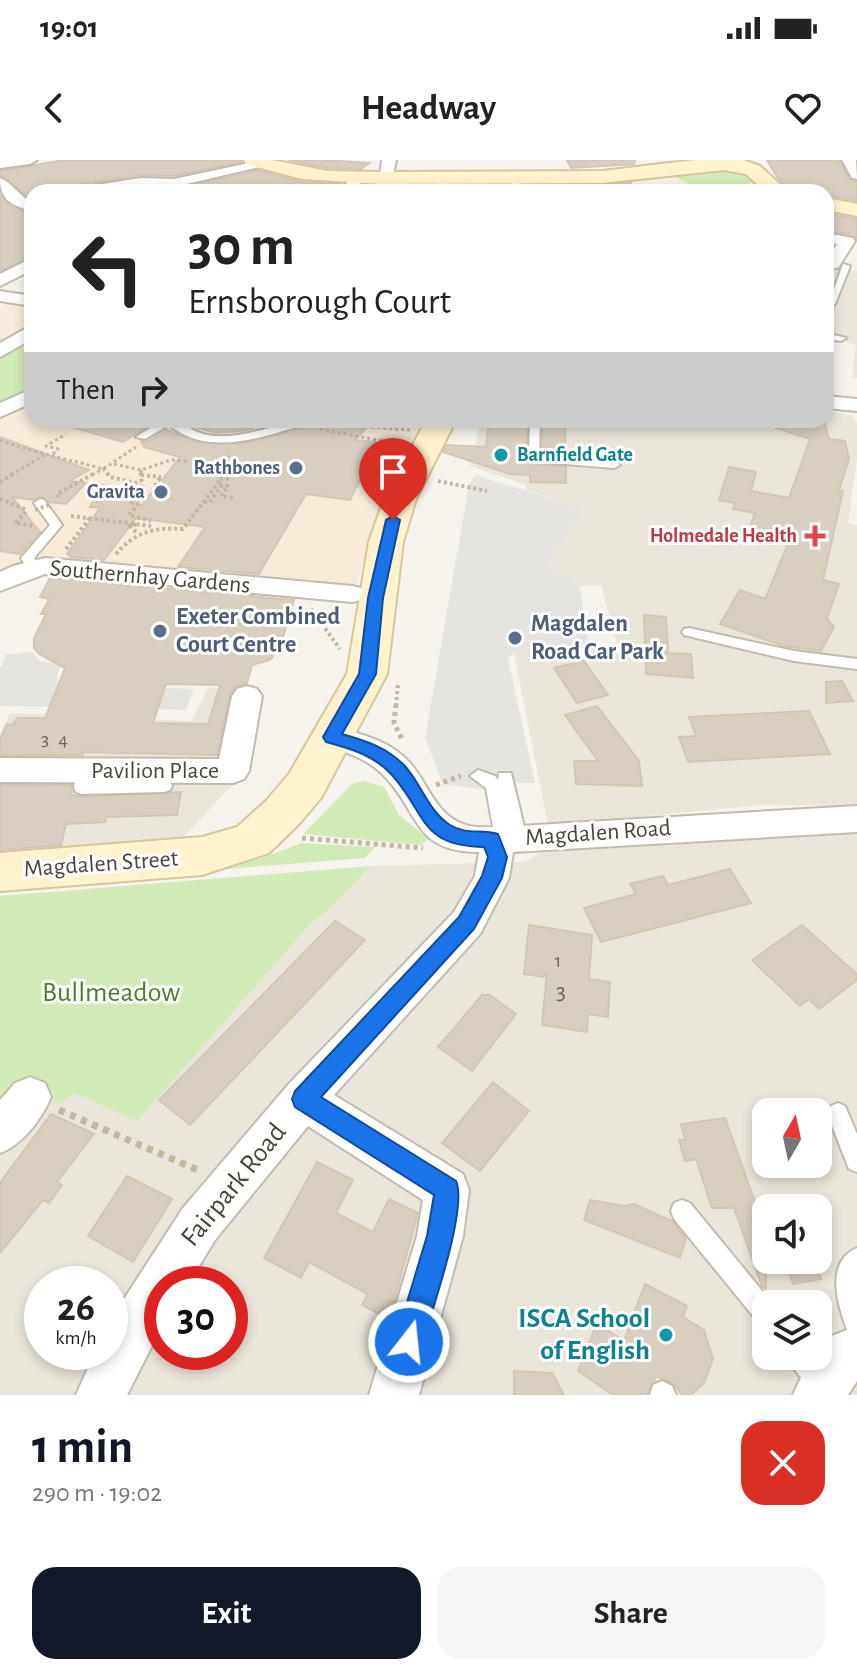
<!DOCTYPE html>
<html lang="en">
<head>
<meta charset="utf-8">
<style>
  :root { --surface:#fff; --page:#f6f6f6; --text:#222; --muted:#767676; --accent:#111827 }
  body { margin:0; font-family:"Alegreya Sans",sans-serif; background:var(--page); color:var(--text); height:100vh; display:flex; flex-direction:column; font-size:30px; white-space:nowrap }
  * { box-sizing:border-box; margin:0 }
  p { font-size:26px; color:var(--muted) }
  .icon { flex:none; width:44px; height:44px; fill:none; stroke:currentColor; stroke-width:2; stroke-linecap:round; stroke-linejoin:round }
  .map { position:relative; height:1235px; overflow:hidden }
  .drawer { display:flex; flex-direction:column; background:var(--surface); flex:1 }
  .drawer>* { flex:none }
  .banner { position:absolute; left:24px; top:24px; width:810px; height:244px; border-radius:24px; box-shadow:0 4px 12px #0003; background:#fff; color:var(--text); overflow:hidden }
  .needle { width:52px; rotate:9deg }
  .fabs { position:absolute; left:752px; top:938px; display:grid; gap:16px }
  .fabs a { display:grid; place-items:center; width:80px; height:80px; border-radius:16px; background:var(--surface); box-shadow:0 4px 12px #0003; font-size:40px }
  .speed { position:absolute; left:24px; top:1106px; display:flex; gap:16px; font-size:40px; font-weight:700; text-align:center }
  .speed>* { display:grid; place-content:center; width:104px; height:104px; border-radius:50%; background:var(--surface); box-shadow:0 4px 12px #0003; line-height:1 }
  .speed small { font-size:20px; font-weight:400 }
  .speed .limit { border:12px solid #d22; background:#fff; color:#111 }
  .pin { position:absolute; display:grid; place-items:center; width:68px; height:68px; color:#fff; margin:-82px -34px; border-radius:50% 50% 50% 0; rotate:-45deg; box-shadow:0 0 8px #0007 }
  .pin .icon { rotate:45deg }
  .me { position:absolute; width:88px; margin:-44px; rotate:16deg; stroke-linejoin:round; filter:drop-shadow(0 0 6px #0008) }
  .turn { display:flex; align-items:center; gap:28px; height:168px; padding:0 32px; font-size:36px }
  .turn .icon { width:104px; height:104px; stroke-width:2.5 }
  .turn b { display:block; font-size:56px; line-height:68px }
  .then { display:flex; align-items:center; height:76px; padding:0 32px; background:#0003; gap:16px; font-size:30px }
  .round { display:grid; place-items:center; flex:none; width:84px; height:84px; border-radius:24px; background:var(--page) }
  .summary { display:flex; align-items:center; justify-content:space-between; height:136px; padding:0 32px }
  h1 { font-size:48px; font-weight:700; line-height:60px; color:var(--accent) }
  .primary-button { display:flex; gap:16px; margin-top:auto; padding:16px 32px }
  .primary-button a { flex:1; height:92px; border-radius:24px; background:var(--accent); color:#fff; font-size:32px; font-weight:700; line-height:92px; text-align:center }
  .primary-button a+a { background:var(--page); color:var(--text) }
  .status { display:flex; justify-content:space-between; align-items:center; height:56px; padding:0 40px; background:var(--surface); direction:ltr }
  .status svg { height:22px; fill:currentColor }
  header { display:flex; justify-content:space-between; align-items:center; height:104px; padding:0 32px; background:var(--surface); font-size:36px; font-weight:700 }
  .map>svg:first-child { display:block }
  .residential { fill:#eae5da; fill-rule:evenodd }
  .commercial { fill:#f7ead8 }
  .green { fill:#d2eab5 }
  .parking { fill:#e5e3e0 }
  .building { fill:#d8cfc1; stroke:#d3c7b4; stroke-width:2; fill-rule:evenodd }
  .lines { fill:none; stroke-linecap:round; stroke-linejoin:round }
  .lane-casing { stroke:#c2bbae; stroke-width:4 }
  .street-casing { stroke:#c2bbae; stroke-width:4 }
  .secondary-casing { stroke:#d6c79b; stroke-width:4 }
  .path-far3 { stroke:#c4b79f; stroke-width:3; stroke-dasharray:3 3; stroke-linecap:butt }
  .path-far2 { stroke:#c4b79f; stroke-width:4; stroke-dasharray:3 3; stroke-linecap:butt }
  .path-far1 { stroke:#c4b79f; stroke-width:5; stroke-dasharray:4 4; stroke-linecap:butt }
  .path { stroke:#c4b79f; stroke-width:7; stroke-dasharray:6 6; stroke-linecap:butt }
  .lane { fill:#fff; fill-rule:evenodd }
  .street { fill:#fff; fill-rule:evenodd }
  .secondary { fill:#fff3cd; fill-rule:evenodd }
  .path-bridge { stroke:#c4b79f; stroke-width:4; stroke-dasharray:3 3; stroke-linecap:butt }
  .route { fill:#1a73e8; stroke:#114b97; stroke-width:2 }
  .culture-dot { fill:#0f9aa8; stroke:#fff; stroke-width:3 }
  .service-dot { fill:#5c6f8a; stroke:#fff; stroke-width:3 }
  .health-dot { fill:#e0444e; stroke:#fff; stroke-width:3 }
  .labels { text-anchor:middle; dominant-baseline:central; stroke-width:6; stroke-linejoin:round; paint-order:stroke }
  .far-culture-label { font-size:20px; font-weight:bold; fill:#0d838f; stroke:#fff; text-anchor:start }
  .far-service-label { font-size:20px; font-weight:bold; fill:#4e5e75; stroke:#fff; text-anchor:end }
  .far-health-label { font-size:20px; font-weight:bold; fill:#be3a42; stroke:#fff; text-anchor:end }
  .number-label { font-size:20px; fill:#6e675b }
  .street-label { font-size:24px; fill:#4b4439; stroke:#fff }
  .service-label { font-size:24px; font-weight:bold; fill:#4e5e75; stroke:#fff; text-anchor:start }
  .near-number-label { font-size:24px; fill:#6e675b }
  .near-park-label { font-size:28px; fill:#4a7f2a; stroke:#fff }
  .near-street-label { font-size:28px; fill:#4b4439; stroke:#fff }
  .near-culture-label { font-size:28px; font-weight:bold; fill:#0d838f; stroke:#fff; text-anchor:end }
</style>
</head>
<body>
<div class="status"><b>19:01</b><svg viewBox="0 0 49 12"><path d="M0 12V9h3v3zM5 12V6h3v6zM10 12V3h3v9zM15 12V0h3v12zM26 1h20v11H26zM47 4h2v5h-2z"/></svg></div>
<header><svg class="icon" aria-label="back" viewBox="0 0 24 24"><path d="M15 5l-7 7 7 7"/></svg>Headway<svg class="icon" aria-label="heart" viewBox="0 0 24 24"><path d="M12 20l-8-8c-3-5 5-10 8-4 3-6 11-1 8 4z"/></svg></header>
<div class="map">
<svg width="857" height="1235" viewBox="0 0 857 1235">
  <rect width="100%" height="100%" fill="#f6f3ec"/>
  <g class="residential">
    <path d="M826,106L857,111V218L852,217L856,186L846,181V177L826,173Z"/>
    <path d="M826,250L852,256L857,263V299L848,363L857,365V646L763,645L548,665L514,493L618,487L601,425L580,426L547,404L584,349L526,330V325L470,306L481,260H826Z"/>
    <path d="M209,527L248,532L240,617L173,688L0,698V574L10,553L191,561Z"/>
    <path d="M857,672V1235H0V947L73,932L329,749L371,706L524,702L547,688ZM766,952H818V1004H766ZM766,1048H818V1100H766ZM42,1124H110V1192H42ZM162,1124H230V1192H162ZM766,1144H818V1196H766Z"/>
  </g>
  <g class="commercial">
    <path d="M524,22H588L590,32H362L375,23L522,25Z"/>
    <path d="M9,141L32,145V164L0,183V147Z"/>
    <path d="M32,240V260H422L386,332L355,430L51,401L0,418V257Z"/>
  </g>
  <g class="green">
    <path d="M679,8L744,9L754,21C733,34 694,32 675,16Z"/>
    <path d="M32,177V226L0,244V197Z"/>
    <path d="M363,621L384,627L399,655L429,679L421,685L303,674L352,624Z"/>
    <path d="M302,683L375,687L365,698L227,709L220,706L259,699Z"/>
    <path d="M371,706L329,749L311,763L137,961L74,933L60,944L22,923L0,947V736Z"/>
  </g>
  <g class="parking">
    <path d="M475,315L584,349L547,404L580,426L589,490L514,493L508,499L535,623H516L518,649L513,650H490L488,630L443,624L425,578L469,325Z"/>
    <path d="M32,492L40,501L61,505L57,516L58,524L194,529L186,550L0,546V509L6,494Z"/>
  </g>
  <g class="building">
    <path d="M64,0H241V2L174,16L141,15L76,25L66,32H32V39L0,15V11Z"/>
    <path d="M288,0H323L369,3L361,9L328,8Z"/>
    <path d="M567,0H635L634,4L571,8Z"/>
    <path d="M767,0H839L849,19L857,22V41L826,35V32L788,28L777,17Z"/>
    <path d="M258,10L301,22L339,24L329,32H263L252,28L195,26L190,32H123L175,30Z"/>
    <path d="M631,23L629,32H583L580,26Z"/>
    <path d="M0,34L11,47L32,54V95L0,111Z"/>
    <path d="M826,53L857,59V79L854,75L826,70Z"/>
    <path d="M69,260H157L123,282L68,266Z"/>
    <path d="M195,260H290L241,271L216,273L189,265Z"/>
    <path d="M319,260H373L355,280L379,282L350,340L306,334L259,414L178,407L205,367L136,358L104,400L71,397L67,394L100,348L90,347L102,325L131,329L141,346L152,332L173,340L162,320L180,297L144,287L141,281L147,282L167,270L196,282L242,284L307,267Z"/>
    <path d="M489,260H527V303L566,307V323L530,322V315L510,314L443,292L447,285L486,287Z"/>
    <path d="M543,260H565L566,295L542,293Z"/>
    <path d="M767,260H824L829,279L845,281L849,299L839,330L843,331L823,420L839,424L827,459L834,467L821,491L784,486L720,464L740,430L765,439L788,384L747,375L755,353L733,349L735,343L719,340L729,307L756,312L751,331L789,338L810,279L767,265Z"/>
    <path d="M0,277L89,310L70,321L86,323L66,344L49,342L41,336L33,340L12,337L40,372L20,394L0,391Z"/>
    <path d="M50,418L106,423L294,440L280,487L270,500L252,505L247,523L236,526L230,534L217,595L83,592L82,595H0V579L7,564L13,565L17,558H45L65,508L39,494L34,488V478L46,454H41L49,439L40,437ZM166,524L220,525L208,564L153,563Z"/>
    <path d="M644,455L666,457L668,493L691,494L693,518L646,514Z"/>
    <path d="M584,501L608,535L577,543L554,508Z"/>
    <path d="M842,521L853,541L826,543V522Z"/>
    <path d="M597,546L639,601L642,626L576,624L574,601H598L565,555Z"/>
    <path d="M809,551L830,594L688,602L679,577L696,576L689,557Z"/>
    <path d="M0,625H71L72,635L82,637L181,632L177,655L106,657L105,662L66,664L61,685L0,690Z"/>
    <path d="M730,709L751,743L601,782L584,748L636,734L630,724L663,716L668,725Z"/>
    <path d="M335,761L365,780L190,965L159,940Z"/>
    <path d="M529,765L592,775L589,819L610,822L608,857L588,854L587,872L542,865L547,813L544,817L524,814Z"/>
    <path d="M802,765L857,814V820L819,849L809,839L800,846L752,800Z"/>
    <path d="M482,835H490L516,854L472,911L438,887Z"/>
    <path d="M493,922L529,951L480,1011L442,983Z"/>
    <path d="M51,954L94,974L57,1022L62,1025L49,1043L43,1040L0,1093V1023Z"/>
    <path d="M725,958L758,1050L766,1048V1129L762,1126L734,1048H712L696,999L685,1001L679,980H685L681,964Z"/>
    <path d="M317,1002L353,1020L336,1053L373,1072L389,1039L418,1053L389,1159L362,1145L368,1134L309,1102L301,1118L264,1098Z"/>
    <path d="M127,1016L172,1039L133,1102L88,1076Z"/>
    <path d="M590,1040L624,1046L634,1044L672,1061L686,1079L680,1098L584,1060Z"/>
    <path d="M784,1100H814L821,1119L793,1124Z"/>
    <path d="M645,1124L687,1146L683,1157L704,1170L713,1199L704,1223L691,1235H682L673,1223L656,1216L647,1235H613L578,1211L597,1163L624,1181Z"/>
    <path d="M514,1211L552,1213L564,1235H514Z"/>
  </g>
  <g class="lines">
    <defs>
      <g id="lane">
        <path d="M517,15L521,17L517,32H509L513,17Z"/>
        <path d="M441,16L447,17L442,32H434Z"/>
        <path d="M843,104L850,106L835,144L828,146Z"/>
        <path d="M826,173L846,178L841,181L826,179Z"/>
        <path d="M163,260C184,260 192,275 216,276C251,278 282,260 316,260C308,265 296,267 286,270C248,282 203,293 169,265L145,279L136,277Z"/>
        <path d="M530,260H540L539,296L614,302L620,305L614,308L529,301Z"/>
        <path d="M40,339L44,340L62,365L34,398L39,407L33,411L28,410L21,398L50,365L34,343Z"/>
        <path d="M689,468L794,491L857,499V509L794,501L684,475L682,472L684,469Z"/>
        <path d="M84,604L92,610L91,622L164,620L170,622L172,626L170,630L164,632L82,634L76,632L74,628L76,610Z"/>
        <path d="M478,610L495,616L498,620L499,613H511L527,679L525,684H513L510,678L508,684H496L486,628L470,616Z"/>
        <path d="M838,943L845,946L857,974V1012L849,1009L827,953L831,946Z"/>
        <path d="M682,1040L690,1043L773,1144H766V1166L758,1162L674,1059L671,1051L674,1043Z"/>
        <path d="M857,1088V1175L848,1172C838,1147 824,1102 857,1088Z"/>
        <path d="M788,1196H816L831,1214L835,1223L831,1232C811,1235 794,1212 788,1196Z"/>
        <path d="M662,1221L672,1226L676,1235H650L653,1225Z"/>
      </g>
      <g id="street">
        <path d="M0,0H37L30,4L0,8Z"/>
        <path d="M263,0L280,2L174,27L141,26L104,32H69L76,28L141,18L174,19Z"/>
        <path d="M382,0H396L392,20H382L380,17Z"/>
        <path d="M842,0H856L857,19L852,18Z"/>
        <path d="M358,13L365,17L354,32H340L353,14Z"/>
        <path d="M0,18C12,22 18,36 32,42V51C12,46 0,40 0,18Z"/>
        <path d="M826,73L853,78L855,81L838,108L826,107V100L837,84L826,83Z"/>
        <path d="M32,98V110L0,126V114Z"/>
        <path d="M0,131L32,136V146L0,141Z"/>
        <path d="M32,165V179L0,197V183Z"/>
        <path d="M32,229V243L0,257V243Z"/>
        <path d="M826,236L857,239V251L826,248Z"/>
        <path d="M45,398L352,426L361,428L365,434L361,440L352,442L45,414L0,431V412L13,406Z"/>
        <path d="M247,526L257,529L262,536L249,611L244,619L233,623L0,622V598L219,599L232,536L237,529Z"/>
        <path d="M332,566C360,574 390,580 410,603C428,623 435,654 463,664C478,670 502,666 519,666L857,646V672L513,692L509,718L480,774L334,935L463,1014L469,1030L463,1076L419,1235H369L417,1076L423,1040L308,966L215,1080L188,1124H162V1166L127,1235H76L95,1192H110L113,1156L183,1048L288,925L454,752L475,716L479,692C415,692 420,655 387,619C369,598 346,592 321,585L317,577L321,569Z"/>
        <path d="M30,917L45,923L51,937C41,960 23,984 0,993V940L15,923Z"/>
        <path d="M857,1166V1221L848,1235H793C802,1212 815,1196 829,1177Z"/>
      </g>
      <g id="secondary">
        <path d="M244,0H272L328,11L380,12L602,11L695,0H743L760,6L788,32H765L746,14L724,10L602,23L380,24L302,19L246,4Z"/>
        <path d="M826,38L857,44V56L826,50Z"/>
        <path d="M426,260H456L416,339L403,382L387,514L321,638L298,665L269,693L202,715L0,731V693L202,677L237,667L266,641L289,614L347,514L369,382L384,339Z"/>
      </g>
    </defs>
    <use href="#lane" class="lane-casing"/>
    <use href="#street" class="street-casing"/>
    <use href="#secondary" class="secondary-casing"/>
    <g class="path-far3">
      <path d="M336,260L369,267L410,270"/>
      <path d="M320,269L388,282L377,304L388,306"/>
      <path d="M0,280C34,293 68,299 103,309L136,287"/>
      <path d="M53,294L58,289L46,286L66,274"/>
      <path d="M114,304L141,310L171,300L187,301"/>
      <path d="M141,310V315"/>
      <path d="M11,315L46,294"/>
      <path d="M92,315L103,309L108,315"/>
      <path d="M221,315L229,295"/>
      <path d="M229,315L238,294"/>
    </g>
    <g class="path-far2">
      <path d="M107,313L110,317L141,324"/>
      <path d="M141,313L142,330L147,333L129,355L151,361"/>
      <path d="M141,315L161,317"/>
      <path d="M220,319H227L230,313"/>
      <path d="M438,321L487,331"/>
      <path d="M0,322L14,313"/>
      <path d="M156,328H153L161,317"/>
      <path d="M59,337L57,334L95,313"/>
      <path d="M0,339L25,349"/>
      <path d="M204,342H210L222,325L228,326L221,336L234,338"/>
      <path d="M131,344L142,330"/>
      <path d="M26,352L15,363L33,366"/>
      <path d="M71,356L151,366"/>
      <path d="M136,372L130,366L137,364"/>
      <path d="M66,389L90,358"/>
      <path d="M116,394C135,372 154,367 183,369L218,323L222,313"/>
      <path d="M311,449L340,489"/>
      <path d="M396,546L398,523"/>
    </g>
    <g class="path-far1">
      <path d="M396,544L394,563L402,579"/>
      <path d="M436,625L461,616"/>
      <path d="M302,678L423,688"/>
    </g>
    <path class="path" d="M59,950L200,1011"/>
    <use href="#lane" class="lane"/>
    <use href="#street" class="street"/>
    <use href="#secondary" class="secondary"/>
    <path class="path-bridge" d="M35,350L49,345"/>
  </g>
  <path class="route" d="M393,356L400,360L383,438L376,514L342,574C366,581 386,587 404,605C421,623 428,651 450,665C466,675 481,669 498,674L507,697L502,718L474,769L321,937L456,1021C468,1048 432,1149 423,1182L419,1192L409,1196L399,1192L395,1182L427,1076L434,1035L295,947L292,939L295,931L459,757L482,716L488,697L484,687C419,686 427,654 392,615C374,595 351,589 326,582L323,577L359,514L368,438L386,360Z"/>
  <g class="culture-dot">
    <circle cx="501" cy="295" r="8"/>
    <circle cx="666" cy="1175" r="8"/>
  </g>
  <g class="service-dot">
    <circle cx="296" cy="308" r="8"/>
    <circle cx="161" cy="332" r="8"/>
    <circle cx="160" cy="471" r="8"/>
    <circle cx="515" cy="478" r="8"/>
  </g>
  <path class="health-dot" d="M811 364h8v8h8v8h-8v8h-8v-8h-8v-8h8z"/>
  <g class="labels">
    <g class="far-culture-label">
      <text x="517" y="295">Barnfield Gate</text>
    </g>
    <g class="far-service-label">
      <text x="280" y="308">Rathbones</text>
      <text x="145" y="332">Gravita</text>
    </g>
    <g class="far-health-label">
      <text x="797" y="376">Holmedale Health</text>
    </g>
    <g class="number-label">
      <text x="45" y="579">3</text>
      <text x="63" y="580">4</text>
      <text x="558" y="801">1</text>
    </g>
    <g class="street-label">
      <text transform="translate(150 417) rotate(5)">Southernhay Gardens</text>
      <text x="155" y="611">Pavilion Place</text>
      <text transform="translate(598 673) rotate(-4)">Magdalen Road</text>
      <text transform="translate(101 704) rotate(-4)">Magdalen Street</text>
    </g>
    <g class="service-label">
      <text x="176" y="457">Exeter Combined<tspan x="176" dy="28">Court Centre</tspan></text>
      <text x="531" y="464">Magdalen<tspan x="531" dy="28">Road Car Park</tspan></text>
    </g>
    <g class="near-number-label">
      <text x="561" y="832">3</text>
    </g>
    <g class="near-park-label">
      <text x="111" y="833">Bullmeadow</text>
    </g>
    <g class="near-street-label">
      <text transform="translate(234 1025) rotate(-51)">Fairpark Road</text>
    </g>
    <g class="near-culture-label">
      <text x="650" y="1159">ISCA School<tspan x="650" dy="32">of English</tspan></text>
    </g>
  </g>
</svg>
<div class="fabs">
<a><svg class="needle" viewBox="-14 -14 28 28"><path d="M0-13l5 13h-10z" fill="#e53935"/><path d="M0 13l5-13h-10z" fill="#767676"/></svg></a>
<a><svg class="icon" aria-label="sound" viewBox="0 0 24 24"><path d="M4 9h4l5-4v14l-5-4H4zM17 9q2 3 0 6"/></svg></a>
<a><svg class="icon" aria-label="layers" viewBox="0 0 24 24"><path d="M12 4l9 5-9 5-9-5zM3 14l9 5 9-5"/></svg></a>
</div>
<div class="speed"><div>26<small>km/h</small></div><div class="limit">30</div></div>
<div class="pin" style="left:393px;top:360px;background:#d93025"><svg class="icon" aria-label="arrive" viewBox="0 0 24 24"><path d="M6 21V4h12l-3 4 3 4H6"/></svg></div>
<svg class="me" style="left:409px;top:1182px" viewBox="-20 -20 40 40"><circle r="17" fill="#1a73e8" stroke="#fff" stroke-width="3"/><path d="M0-11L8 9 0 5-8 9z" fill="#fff"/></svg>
<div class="banner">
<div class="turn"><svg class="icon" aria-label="left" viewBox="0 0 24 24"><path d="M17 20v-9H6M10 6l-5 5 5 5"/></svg><div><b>30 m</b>Ernsborough Court</div></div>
<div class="then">Then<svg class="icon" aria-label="right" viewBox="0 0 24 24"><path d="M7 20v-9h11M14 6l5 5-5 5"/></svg></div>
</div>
</div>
<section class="drawer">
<div class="summary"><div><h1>1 min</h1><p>290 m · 19:02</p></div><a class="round" style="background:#d93025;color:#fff"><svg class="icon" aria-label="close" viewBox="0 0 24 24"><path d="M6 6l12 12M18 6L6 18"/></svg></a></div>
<div class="primary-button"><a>Exit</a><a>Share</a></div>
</section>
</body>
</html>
